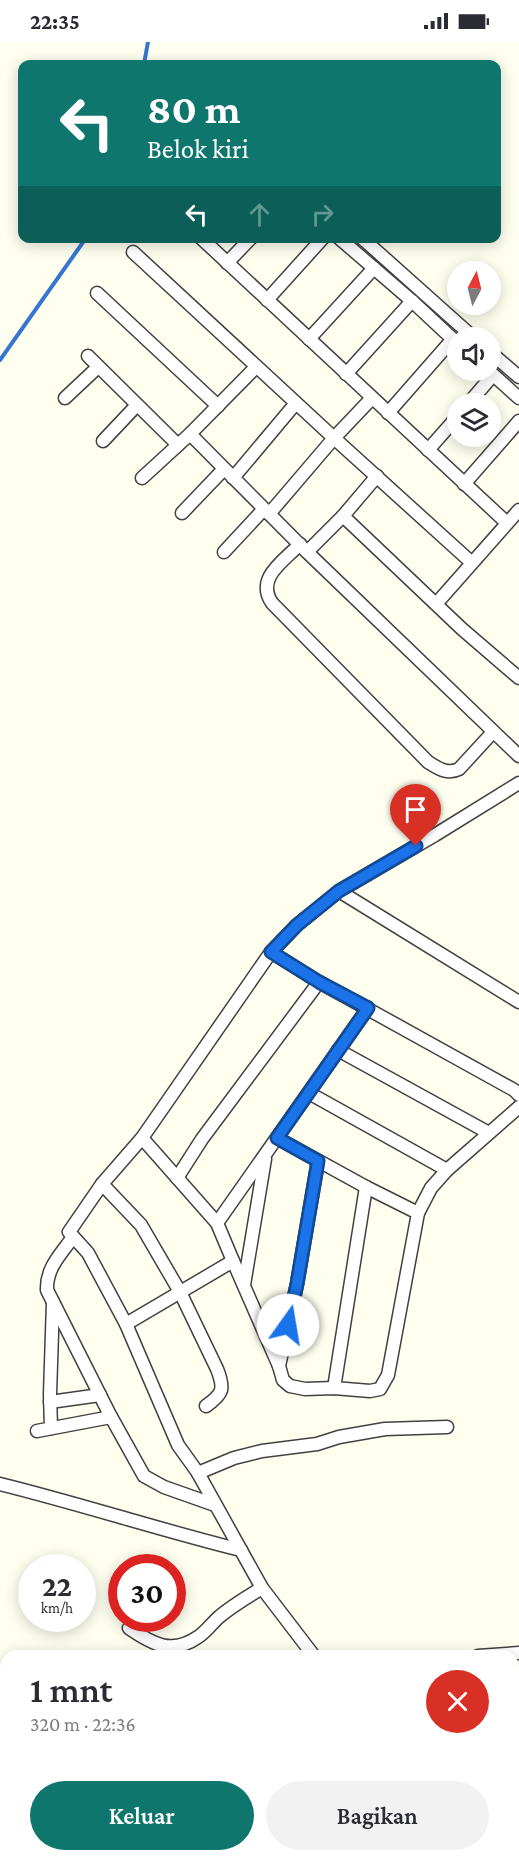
<!DOCTYPE html>
<html lang="id">
<head>
<meta charset="utf-8">
<style>
  :root { --surface:#fff; --page:#f2f2f3; --text:#2b2b33; --muted:#7c7c81; --accent:#0f766e }
  body { margin:0; font-family:"Crimson Pro",serif; background:var(--page); color:var(--text); height:100vh; display:flex; flex-direction:column; font-size:22px; white-space:nowrap }
  * { box-sizing:border-box; margin:0 }
  p { font-size:20px; color:var(--muted) }
  .icon { flex:none; width:33px; height:33px; fill:none; stroke:currentColor; stroke-width:2; stroke-linecap:round; stroke-linejoin:round }
  .map { position:relative; flex:1; overflow:hidden }
  .side { position:absolute; left:0px; top:1608px; width:519px; height:212px; display:flex; flex-direction:column; background:var(--surface); border-radius:18px 18px 0 0; box-shadow:0 3px 15px #0003 }
  .side>* { flex:none }
  .guide { position:absolute; left:18px; top:18px; width:483px; height:183px; border-radius:12px; box-shadow:0 3px 15px #0003; background:#0f766e; color:#fff; overflow:hidden }
  .needle { width:39px; rotate:7deg }
  .buttons { position:absolute; left:447px; top:219px; display:grid; gap:12px }
  .buttons a { display:grid; place-items:center; width:54px; height:54px; border-radius:50%; background:var(--surface); box-shadow:0 3px 15px #0003; font-size:30px }
  .speed { position:absolute; left:18px; top:1512px; display:flex; gap:12px; font-size:30px; font-weight:700; text-align:center }
  .speed>* { display:grid; place-content:center; width:78px; height:78px; border-radius:50%; background:var(--surface); box-shadow:0 3px 15px #0003; line-height:1 }
  .speed small { font-size:15px; font-weight:400 }
  .speed .limit { border:9px solid #d22; background:#fff; color:#111 }
  .pin { position:absolute; display:grid; place-items:center; width:51px; height:51px; color:#fff; margin:-62px -26px; border-radius:50% 50% 50% 0; rotate:-45deg; box-shadow:0 0 6px #0007 }
  .pin .icon { rotate:45deg }
  .me { position:absolute; width:66px; margin:-33px; rotate:13deg; stroke-linejoin:round; filter:drop-shadow(0 0 4px #0008) }
  .turn { display:flex; align-items:center; gap:21px; height:126px; padding:0 30px; font-size:27px }
  .turn .icon { width:78px; height:78px; stroke-width:2.5 }
  .turn b { display:block; font-size:42px; line-height:51px }
  .lanes { display:flex; align-items:center; height:57px; padding:0 30px; background:#0003; justify-content:center; gap:30px; direction:ltr }
  .lanes .off { opacity:.35 }
  .round { display:grid; place-items:center; flex:none; width:63px; height:63px; border-radius:32px; background:var(--page) }
  .summary { display:flex; align-items:center; justify-content:space-between; height:102px; padding:0 30px }
  h1 { font-size:36px; font-weight:600; line-height:45px }
  .primary-button { display:flex; gap:12px; margin-top:auto; padding:12px 30px }
  .primary-button a { flex:1; height:69px; border-radius:36px; background:var(--accent); color:#fff; font-size:24px; font-weight:600; line-height:69px; text-align:center }
  .primary-button a+a { background:var(--page); color:var(--text) }
  .status { display:flex; justify-content:space-between; align-items:center; height:42px; padding:0 30px; background:var(--surface); direction:ltr }
  .status svg { height:16px; fill:currentColor }
  .map>svg:first-child { display:block }
  .lines { fill:none; stroke-linecap:round; stroke-linejoin:round }
  .stream { stroke:#3676d3; stroke-width:4 }
  .minor-casing { stroke:#414141; stroke-width:15 }
  .minor { stroke:#fff; stroke-width:12 }
  .route-casing { stroke:#114b97; stroke-width:15 }
  .route { stroke:#1a73e8; stroke-width:10 }
</style>
</head>
<body>
<div class="status"><b>22:35</b><svg viewBox="0 0 49 12"><path d="M0 12V9h3v3zM5 12V6h3v6zM10 12V3h3v9zM15 12V0h3v12zM26 1h20v11H26zM47 4h2v5h-2z"/></svg></div>
<div class="map">
<svg width="519" height="1819" viewBox="0 0 519 1819">
  <rect width="100%" height="100%" fill="#fffff0"/>
  <g class="lines">
    <g class="stream">
      <path d="M144,22L148,0"/>
      <path d="M0,318L86,196"/>
    </g>
    <defs>
      <g id="minor">
        <path d="M201,196L507,481"/>
        <path d="M339,196L412,259L458,302"/>
        <path d="M362,196L474,296"/>
        <path d="M133,210L334,396L472,521"/>
        <path d="M227,221L251,196"/>
        <path d="M97,251L218,364"/>
        <path d="M267,258L323,196"/>
        <path d="M309,297L374,226"/>
        <path d="M490,310L519,335"/>
        <path d="M88,314L178,403"/>
        <path d="M488,328L519,356"/>
        <path d="M346,332L412,259"/>
        <path d="M65,356L98,325"/>
        <path d="M468,362L493,333"/>
        <path d="M388,371L452,298"/>
        <path d="M190,392L307,510L519,714"/>
        <path d="M103,399L137,363"/>
        <path d="M428,408L458,374"/>
        <path d="M142,436L190,392L256,325"/>
        <path d="M233,436L296,361"/>
        <path d="M464,442L519,379"/>
        <path d="M182,471L224,427"/>
        <path d="M269,472L334,396L372,356"/>
        <path d="M343,474L462,587L519,636"/>
        <path d="M300,502C284,519 255,536 272,561L428,720C438,726 447,733 459,727L493,690"/>
        <path d="M224,510L264,467"/>
        <path d="M307,510L343,474L377,434"/>
        <path d="M436,562L519,468"/>
        <path d="M339,849L519,960"/>
        <path d="M271,910L297,883L339,849L435,793L519,741"/>
        <path d="M338,1008L489,1091"/>
        <path d="M309,1051L447,1128"/>
        <path d="M277,1096L366,1145L418,1171L431,1146L447,1128L519,1065"/>
        <path d="M318,1119L297,1242L279,1324L283,1338L290,1344L305,1347L334,1346L370,1349L380,1347L388,1333L418,1171"/>
        <path d="M177,1136L202,1097L319,940"/>
        <path d="M102,1142L141,1183L180,1250L217,1327C225,1347 223,1352 206,1364"/>
        <path d="M217,1181L368,966"/>
        <path d="M73,1195C61,1212 46,1226 47,1248L110,1373L144,1434L164,1445L215,1463"/>
        <path d="M233,1219L279,1324"/>
        <path d="M244,1243L265,1117"/>
        <path d="M126,1282L233,1219L217,1181L142,1096"/>
        <path d="M334,1346L366,1145"/>
        <path d="M50,1360L100,1353"/>
        <path d="M51,1386L50,1352L53,1260"/>
        <path d="M37,1389L111,1375"/>
        <path d="M198,1431L234,1416L262,1409L317,1402L339,1395L385,1387L447,1385"/>
        <path d="M0,1442C81,1462 160,1488 241,1508"/>
        <path d="M129,1586C152,1602 172,1613 198,1595C206,1590 212,1581 219,1575C232,1564 247,1555 262,1546"/>
        <path d="M314,1614L262,1546L198,1431L178,1403L126,1282L88,1211L69,1190L102,1142L142,1096L271,910L319,940L514,1048L519,1053"/>
        <path d="M478,1614L519,1611"/>
        <path d="M513,1666L519,1665"/>
        <path d="M173,1814L184,1819"/>
        <path d="M278,1814L286,1819"/>
        <path d="M348,1814V1819"/>
        <path d="M408,1814V1819"/>
        <path d="M109,1819L115,1814"/>
        <path d="M259,1819L262,1814"/>
        <path d="M426,1819V1814"/>
      </g>
    </defs>
    <use href="#minor" class="minor-casing"/>
    <use href="#minor" class="minor"/>
  </g>
  <g class="lines">
    <defs>
      <path id="route" d="M288,1283L297,1242L318,1119L277,1096L368,966L319,940L271,910L297,883L339,849L416,804"/>
    </defs>
    <use href="#route" class="route-casing"/>
    <use href="#route" class="route"/>
  </g>
</svg>
<div class="buttons">
<a><svg class="needle" viewBox="-14 -14 28 28"><path d="M0-13l5 13h-10z" fill="#e53935"/><path d="M0 13l5-13h-10z" fill="#7c7c81"/></svg></a>
<a><svg class="icon" aria-label="sound" viewBox="0 0 24 24"><path d="M4 9h4l5-4v14l-5-4H4zM17 9q2 3 0 6"/></svg></a>
<a><svg class="icon" aria-label="layers" viewBox="0 0 24 24"><path d="M12 4l9 5-9 5-9-5zM3 14l9 5 9-5"/></svg></a>
</div>
<div class="speed"><div>22<small>km/h</small></div><div class="limit">30</div></div>
<div class="pin" style="left:416px;top:804px;background:#d93025"><svg class="icon" aria-label="arrive" viewBox="0 0 24 24"><path d="M6 21V4h12l-3 4 3 4H6"/></svg></div>
<svg class="me" style="left:288px;top:1283px" viewBox="-20 -20 40 40"><circle r="19" fill="#fff"/><path d="M0-13L10 11 0 6-10 11z" fill="#1a73e8"/></svg>
<div class="guide">
<div class="turn"><svg class="icon" aria-label="left" viewBox="0 0 24 24"><path d="M17 20v-9H6M10 6l-5 5 5 5"/></svg><div><b>80 m</b>Belok kiri</div></div>
<div class="lanes"><svg class="icon" aria-label="left" viewBox="0 0 24 24"><path d="M17 20v-9H6M10 6l-5 5 5 5"/></svg><svg class="icon off" aria-label="ahead" viewBox="0 0 24 24"><path d="M12 20V5M6 11l6-6 6 6"/></svg><svg class="icon off" aria-label="right" viewBox="0 0 24 24"><path d="M7 20v-9h11M14 6l5 5-5 5"/></svg></div>
</div>
<section class="side">
<div class="summary"><div><h1>1 mnt</h1><p>320 m · 22:36</p></div><a class="round" style="background:#d93025;color:#fff"><svg class="icon" aria-label="close" viewBox="0 0 24 24"><path d="M6 6l12 12M18 6L6 18"/></svg></a></div>
<div class="primary-button"><a>Keluar</a><a>Bagikan</a></div>
</section>
</div>
</body>
</html>
